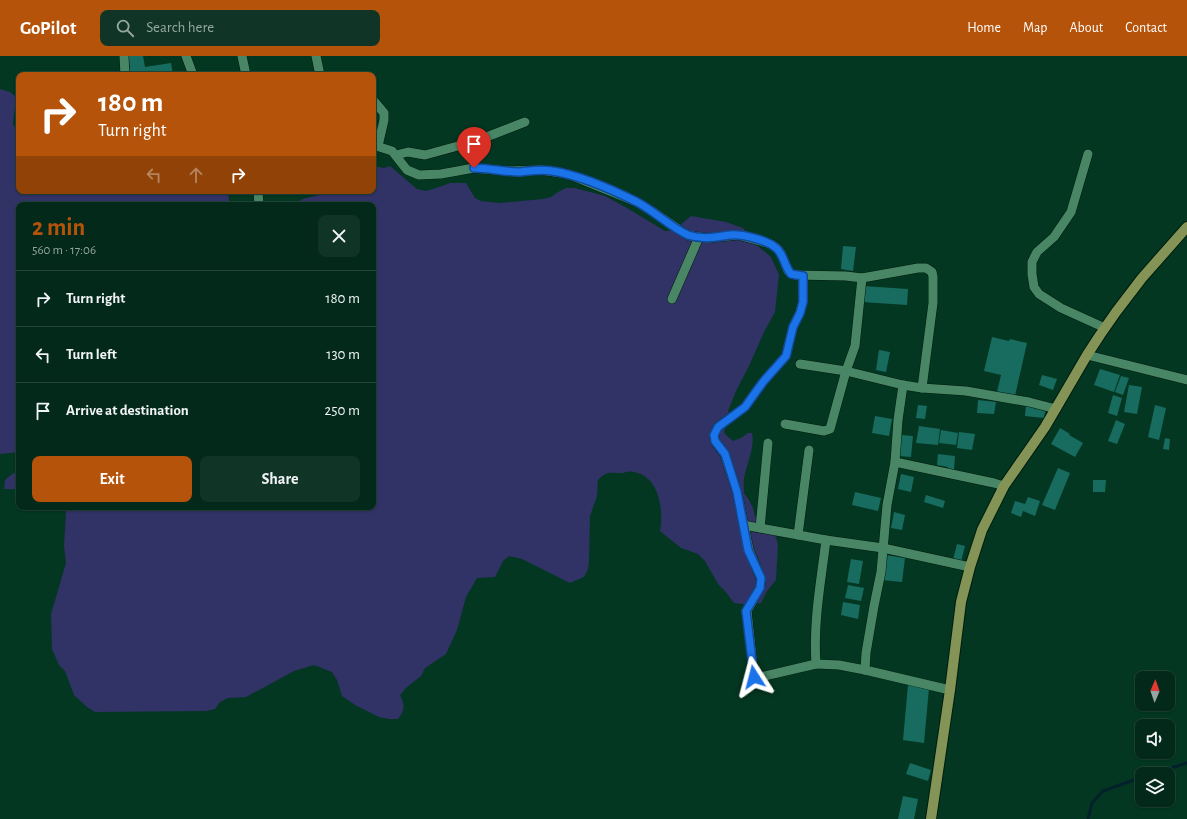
<!DOCTYPE html>
<html lang="en">
<head>
<meta charset="utf-8">
<style>
  :root { --surface:#022919; --page:#103526; --text:#f1f3f6; --muted:#96a6a2; --line:#234538; --accent:#b45309 }
  body { margin:0; font-family:"Alegreya Sans",sans-serif; background:var(--page); color:var(--text); height:100vh; display:flex; flex-direction:column; font-size:15px; white-space:nowrap }
  * { box-sizing:border-box; margin:0 }
  p { font-size:13px; color:var(--muted) }
  .icon { flex:none; width:22px; height:22px; fill:none; stroke:currentColor; stroke-width:2; stroke-linecap:round; stroke-linejoin:round }
  .map { position:relative; flex:1; overflow:hidden }
  .drawer { position:absolute; left:16px; top:146px; width:360px; height:308px; display:flex; flex-direction:column; background:var(--surface); border-radius:8px; box-shadow:0 1px 3px #0004,0 0 0 1px var(--line) }
  .drawer>* { flex:none }
  .top-card { position:absolute; left:16px; top:16px; width:360px; height:122px; border-radius:8px; box-shadow:0 1px 3px #0004,0 0 0 1px var(--line); background:#b45309; color:#fff; overflow:hidden }
  .needle { width:26px; rotate:2deg }
  .controls { position:absolute; left:1135px; top:615px; display:grid; gap:8px }
  .controls a { display:grid; place-items:center; width:40px; height:40px; border-radius:8px; background:var(--surface); box-shadow:0 1px 3px #0004,0 0 0 1px var(--line); font-size:20px }
  .pin { position:absolute; display:grid; place-items:center; width:34px; height:34px; color:#fff; margin:-41px -17px; border-radius:50% 50% 50% 0; rotate:-45deg; box-shadow:0 0 4px #0007 }
  .pin .icon { rotate:45deg }
  .me { position:absolute; width:44px; margin:-22px; rotate:351deg; stroke-linejoin:round; filter:drop-shadow(0 0 3px #0008) }
  .turn { display:flex; align-items:center; gap:14px; height:84px; padding:0 16px; font-size:18px }
  .turn .icon { width:52px; height:52px; stroke-width:2.5 }
  .turn b { display:block; font-size:28px; line-height:34px }
  .lanes { display:flex; align-items:center; height:38px; padding:0 16px; background:#0003; justify-content:center; gap:20px; direction:ltr }
  .lanes .off { opacity:.35 }
  .round { display:grid; place-items:center; flex:none; width:42px; height:42px; border-radius:8px; background:var(--page) }
  .headline { display:flex; align-items:center; justify-content:space-between; height:68px; padding:0 16px }
  h1 { font-size:24px; font-weight:600; line-height:30px; color:var(--accent) }
  .action { display:flex; gap:8px; margin-top:auto; padding:8px 16px }
  .action a { flex:1; height:46px; border-radius:8px; background:var(--accent); color:#fff; font-size:16px; font-weight:600; line-height:46px; text-align:center }
  .action a+a { background:var(--page); color:var(--text) }
  ul { padding:0; list-style:none }
  li { display:flex; align-items:center; gap:12px; height:56px; padding:0 16px; border-top:1px solid var(--line) }
  li div { flex:1 }
  li b { display:block; font-size:15px }
  li em { font-style:normal }
  header { display:flex; align-items:center; gap:24px; box-sizing:border-box; height:56px; padding:0 20px; background:var(--accent); color:#fff }
  header strong { font-size:19px }
  nav { display:flex; gap:22px; margin-inline-start:auto; font-size:14px }
  .search { width:280px; height:36px; background:var(--page); display:flex; align-items:center; gap:10px; box-sizing:border-box; padding:0 14px; border-radius:8px; color:var(--muted); font-size:15px }
  .map>svg:first-child { display:block }
  .green { fill:#313265 }
  .lines { fill:none; stroke-linecap:round; stroke-linejoin:round }
  .stream { stroke:#02222b; stroke-width:3 }
  .building { fill:#176c5f }
  .minor-casing { stroke:#001c0d; stroke-width:10 }
  .major-casing { stroke:#001c0d; stroke-width:12 }
  .minor { stroke:#498666; stroke-width:9 }
  .major { stroke:#849456; stroke-width:10 }
  .route-casing { stroke:#114b97; stroke-width:10 }
  .route { stroke:#1a73e8; stroke-width:7 }
</style>
</head>
<body>
<header>
<strong>GoPilot</strong>
<div class="search"><svg class="icon" aria-label="search" viewBox="0 0 24 24"><circle cx="10" cy="10" r="6"/><path d="M15 15l6 6"/></svg>Search here</div>
<nav><a>Home</a><a>Map</a><a>About</a><a>Contact</a></nav>
</header>
<div class="map">
<svg width="1187" height="763" viewBox="0 0 1187 763">
  <rect width="100%" height="100%" fill="#033721"/>
  <g class="green">
    <path d="M0,33L10,36L16,41L13,68L17,76L19,77V135H228L229,145L231,149H19V396L0,398Z"/>
    <path d="M373,110L384,112L390,110L417,133L426,135L442,130L450,127H466L475,142L481,145L499,147L543,143L551,141L558,136L566,132H575L605,140L627,152L665,175L674,174L691,160L726,166L743,172L754,187L771,201L779,219L775,256L764,276L749,310L736,335L728,355L730,360L724,376L726,379L733,385L741,382L748,377H752C755,390 748,405 745,418C743,424 744,431 744,437L749,444L753,452L755,461L761,467L774,476L778,488L776,524L767,535L761,547L750,549L734,547L725,535L718,528L705,505L698,498L681,492L660,475C664,454 659,419 633,416C629,415 626,416 623,417C610,418 609,413 598,424L597,440L590,460L589,505L588,513L584,521L570,527L522,503L509,500L503,505L495,521L477,522L466,541L457,574L446,598L425,612L421,620L406,632L400,639C405,650 405,654 398,663H389L379,661L355,649L342,640L337,624L332,616L314,609L294,615L246,641L228,642L220,646L215,653L206,655L95,656L87,651L74,639L65,615L59,609L52,593L51,558L66,507L64,490L66,456L65,451H373V149H294C303,139 316,143 326,135H373Z"/>
    <path d="M19,416V433H4L5,424L12,418Z"/>
  </g>
  <g class="lines">
    <g class="stream">
      <path d="M1152,718L1187,707"/>
      <path d="M1088,763L1092,747L1103,735L1142,721"/>
    </g>
  </g>
  <g class="building">
    <path d="M128,0H143L145,11L171,7L173,19H128V12H130Z"/>
    <path d="M843,190L856,191L853,215L841,213Z"/>
    <path d="M863,230L908,233L907,249L862,246Z"/>
    <path d="M992,281L1009,285L1010,283L1027,287L1015,340L997,336L1001,319L984,315Z"/>
    <path d="M879,294L890,296L886,316L876,314Z"/>
    <path d="M1100,313L1120,319L1114,336L1094,329Z"/>
    <path d="M1042,319L1057,323L1053,334L1039,329Z"/>
    <path d="M1121,320L1129,322L1123,339L1115,336Z"/>
    <path d="M1129,329L1142,331L1137,358L1124,356Z"/>
    <path d="M1113,339L1122,342L1117,360L1108,357Z"/>
    <path d="M978,344L996,346L994,358L977,357Z"/>
    <path d="M918,349L927,350L925,363L916,362Z"/>
    <path d="M1026,349L1046,351L1044,362L1025,360Z"/>
    <path d="M1155,349L1166,352L1159,384L1148,381Z"/>
    <path d="M875,360L892,363L889,380L872,377Z"/>
    <path d="M1116,364L1125,368L1117,388L1108,385Z"/>
    <path d="M919,370L940,373L938,389L916,387Z"/>
    <path d="M1060,372L1070,378L1069,379L1083,387L1075,401L1051,388Z"/>
    <path d="M941,374L958,377L956,389L939,387Z"/>
    <path d="M959,376L975,378L972,394L957,392Z"/>
    <path d="M901,379L913,380L911,401L899,400Z"/>
    <path d="M1165,382L1170,383L1169,394L1163,393Z"/>
    <path d="M938,398L955,400L954,414H947L948,411L937,409Z"/>
    <path d="M1058,412L1070,417L1055,454L1042,449Z"/>
    <path d="M901,418L914,421L911,436L898,433Z"/>
    <path d="M1093,424H1106L1105,436H1093Z"/>
    <path d="M855,436L881,442L878,455L852,449Z"/>
    <path d="M926,439L945,445L943,452L924,446Z"/>
    <path d="M1028,441L1040,445L1035,460L1023,455L1021,461L1011,457L1015,445L1025,448Z"/>
    <path d="M894,456L905,459L902,474L891,472Z"/>
    <path d="M957,488L965,490L961,506L953,504Z"/>
    <path d="M885,499L905,502L902,526L882,524Z"/>
    <path d="M851,503L863,505L859,528L847,526Z"/>
    <path d="M848,529L864,532L861,545L845,542Z"/>
    <path d="M843,546L860,549L858,563L841,559Z"/>
    <path d="M908,629L929,632L924,687L903,684Z"/>
    <path d="M910,707L931,714L928,725L906,718Z"/>
    <path d="M903,740L918,743L914,763H898Z"/>
  </g>
  <g class="lines">
    <defs>
      <g id="minor">
        <path d="M124,0L125,19"/>
        <path d="M186,0L193,19"/>
        <path d="M242,0L246,19"/>
        <path d="M316,0L320,19"/>
        <path d="M373,44L384,57V64L378,90"/>
        <path d="M373,89L392,95L407,114L419,119L441,118L474,112L506,115L541,114L568,118L637,146L652,155L684,177L690,180L708,182L738,179L771,188L777,192L781,197L788,215L791,218L795,219L846,220L862,222L855,290L846,315L903,329L922,332L966,335L1029,346L1056,353"/>
        <path d="M1088,98L1071,156L1054,181L1037,196L1032,206V218L1034,231L1039,238L1061,252L1105,272"/>
        <path d="M396,99L408,96L425,99L476,85L525,66"/>
        <path d="M258,135L259,149"/>
        <path d="M803,220V245L800,257L793,271L786,300L763,326L745,351L718,371L714,379L715,385L725,399L737,436L749,494L761,523L760,532L747,555L754,621L756,622L816,608"/>
        <path d="M862,222L918,212H926L932,216L933,221V247L922,332"/>
        <path d="M672,243L699,181"/>
        <path d="M1087,299L1187,324"/>
        <path d="M903,329L898,364L895,406L887,449L881,516L874,550L866,597L865,614L950,634"/>
        <path d="M785,368L824,375L830,373L846,315L800,308"/>
        <path d="M895,406L994,427L1004,430"/>
        <path d="M743,469L826,484L883,492L970,511"/>
        <path d="M760,472L768,387"/>
        <path d="M798,479L809,394"/>
        <path d="M826,484C821,525 813,566 816,608L839,609L865,614"/>
      </g>
      <path id="major" d="M931,763L950,634L961,546L970,511L982,474L1004,430L1045,371L1087,299L1100,279L1116,256L1142,222L1187,171"/>
    </defs>
    <use href="#minor" class="minor-casing"/>
    <use href="#major" class="major-casing"/>
    <use href="#minor" class="minor"/>
    <use href="#major" class="major"/>
  </g>
  <g class="lines">
    <defs>
      <path id="route" d="M474,112C489,112 504,116 519,116C530,115 541,113 552,115C579,119 613,134 637,146C654,155 672,172 688,179C703,184 716,181 730,179C742,178 767,184 776,192C784,198 784,210 791,218L803,220V246L800,257L793,271L786,300L763,326L745,351L718,371L714,379L715,385L725,398L737,436L748,494L761,522L760,532L746,555L754,621"/>
    </defs>
    <use href="#route" class="route-casing"/>
    <use href="#route" class="route"/>
  </g>
</svg>
<div class="controls">
<a><svg class="needle" viewBox="-14 -14 28 28"><path d="M0-13l5 13h-10z" fill="#e53935"/><path d="M0 13l5-13h-10z" fill="#96a6a2"/></svg></a>
<a><svg class="icon" aria-label="sound" viewBox="0 0 24 24"><path d="M4 9h4l5-4v14l-5-4H4zM17 9q2 3 0 6"/></svg></a>
<a><svg class="icon" aria-label="layers" viewBox="0 0 24 24"><path d="M12 4l9 5-9 5-9-5zM3 14l9 5 9-5"/></svg></a>
</div>
<div class="pin" style="left:474px;top:112px;background:#d93025"><svg class="icon" aria-label="arrive" viewBox="0 0 24 24"><path d="M6 21V4h12l-3 4 3 4H6"/></svg></div>
<svg class="me" style="left:754px;top:621px" viewBox="-20 -20 40 40"><path d="M0-17L14 15 0 8-14 15z" fill="#1a73e8" stroke="#fff" stroke-width="4"/></svg>
<div class="top-card">
<div class="turn"><svg class="icon" aria-label="right" viewBox="0 0 24 24"><path d="M7 20v-9h11M14 6l5 5-5 5"/></svg><div><b>180 m</b>Turn right</div></div>
<div class="lanes"><svg class="icon off" aria-label="left" viewBox="0 0 24 24"><path d="M17 20v-9H6M10 6l-5 5 5 5"/></svg><svg class="icon off" aria-label="ahead" viewBox="0 0 24 24"><path d="M12 20V5M6 11l6-6 6 6"/></svg><svg class="icon" aria-label="right" viewBox="0 0 24 24"><path d="M7 20v-9h11M14 6l5 5-5 5"/></svg></div>
</div>
<section class="drawer">
<div class="headline"><div><h1>2 min</h1><p>560 m · 17:06</p></div><a class="round"><svg class="icon" aria-label="close" viewBox="0 0 24 24"><path d="M6 6l12 12M18 6L6 18"/></svg></a></div>
<ul>
<li><svg class="icon" aria-label="right" viewBox="0 0 24 24"><path d="M7 20v-9h11M14 6l5 5-5 5"/></svg><div><b>Turn right</b></div><em>180 m</em></li>
<li><svg class="icon" aria-label="left" viewBox="0 0 24 24"><path d="M17 20v-9H6M10 6l-5 5 5 5"/></svg><div><b>Turn left</b></div><em>130 m</em></li>
<li><svg class="icon" aria-label="arrive" viewBox="0 0 24 24"><path d="M6 21V4h12l-3 4 3 4H6"/></svg><div><b>Arrive at destination</b></div><em>250 m</em></li>
</ul>
<div class="action"><a>Exit</a><a>Share</a></div>
</section>
</div>
</body>
</html>
